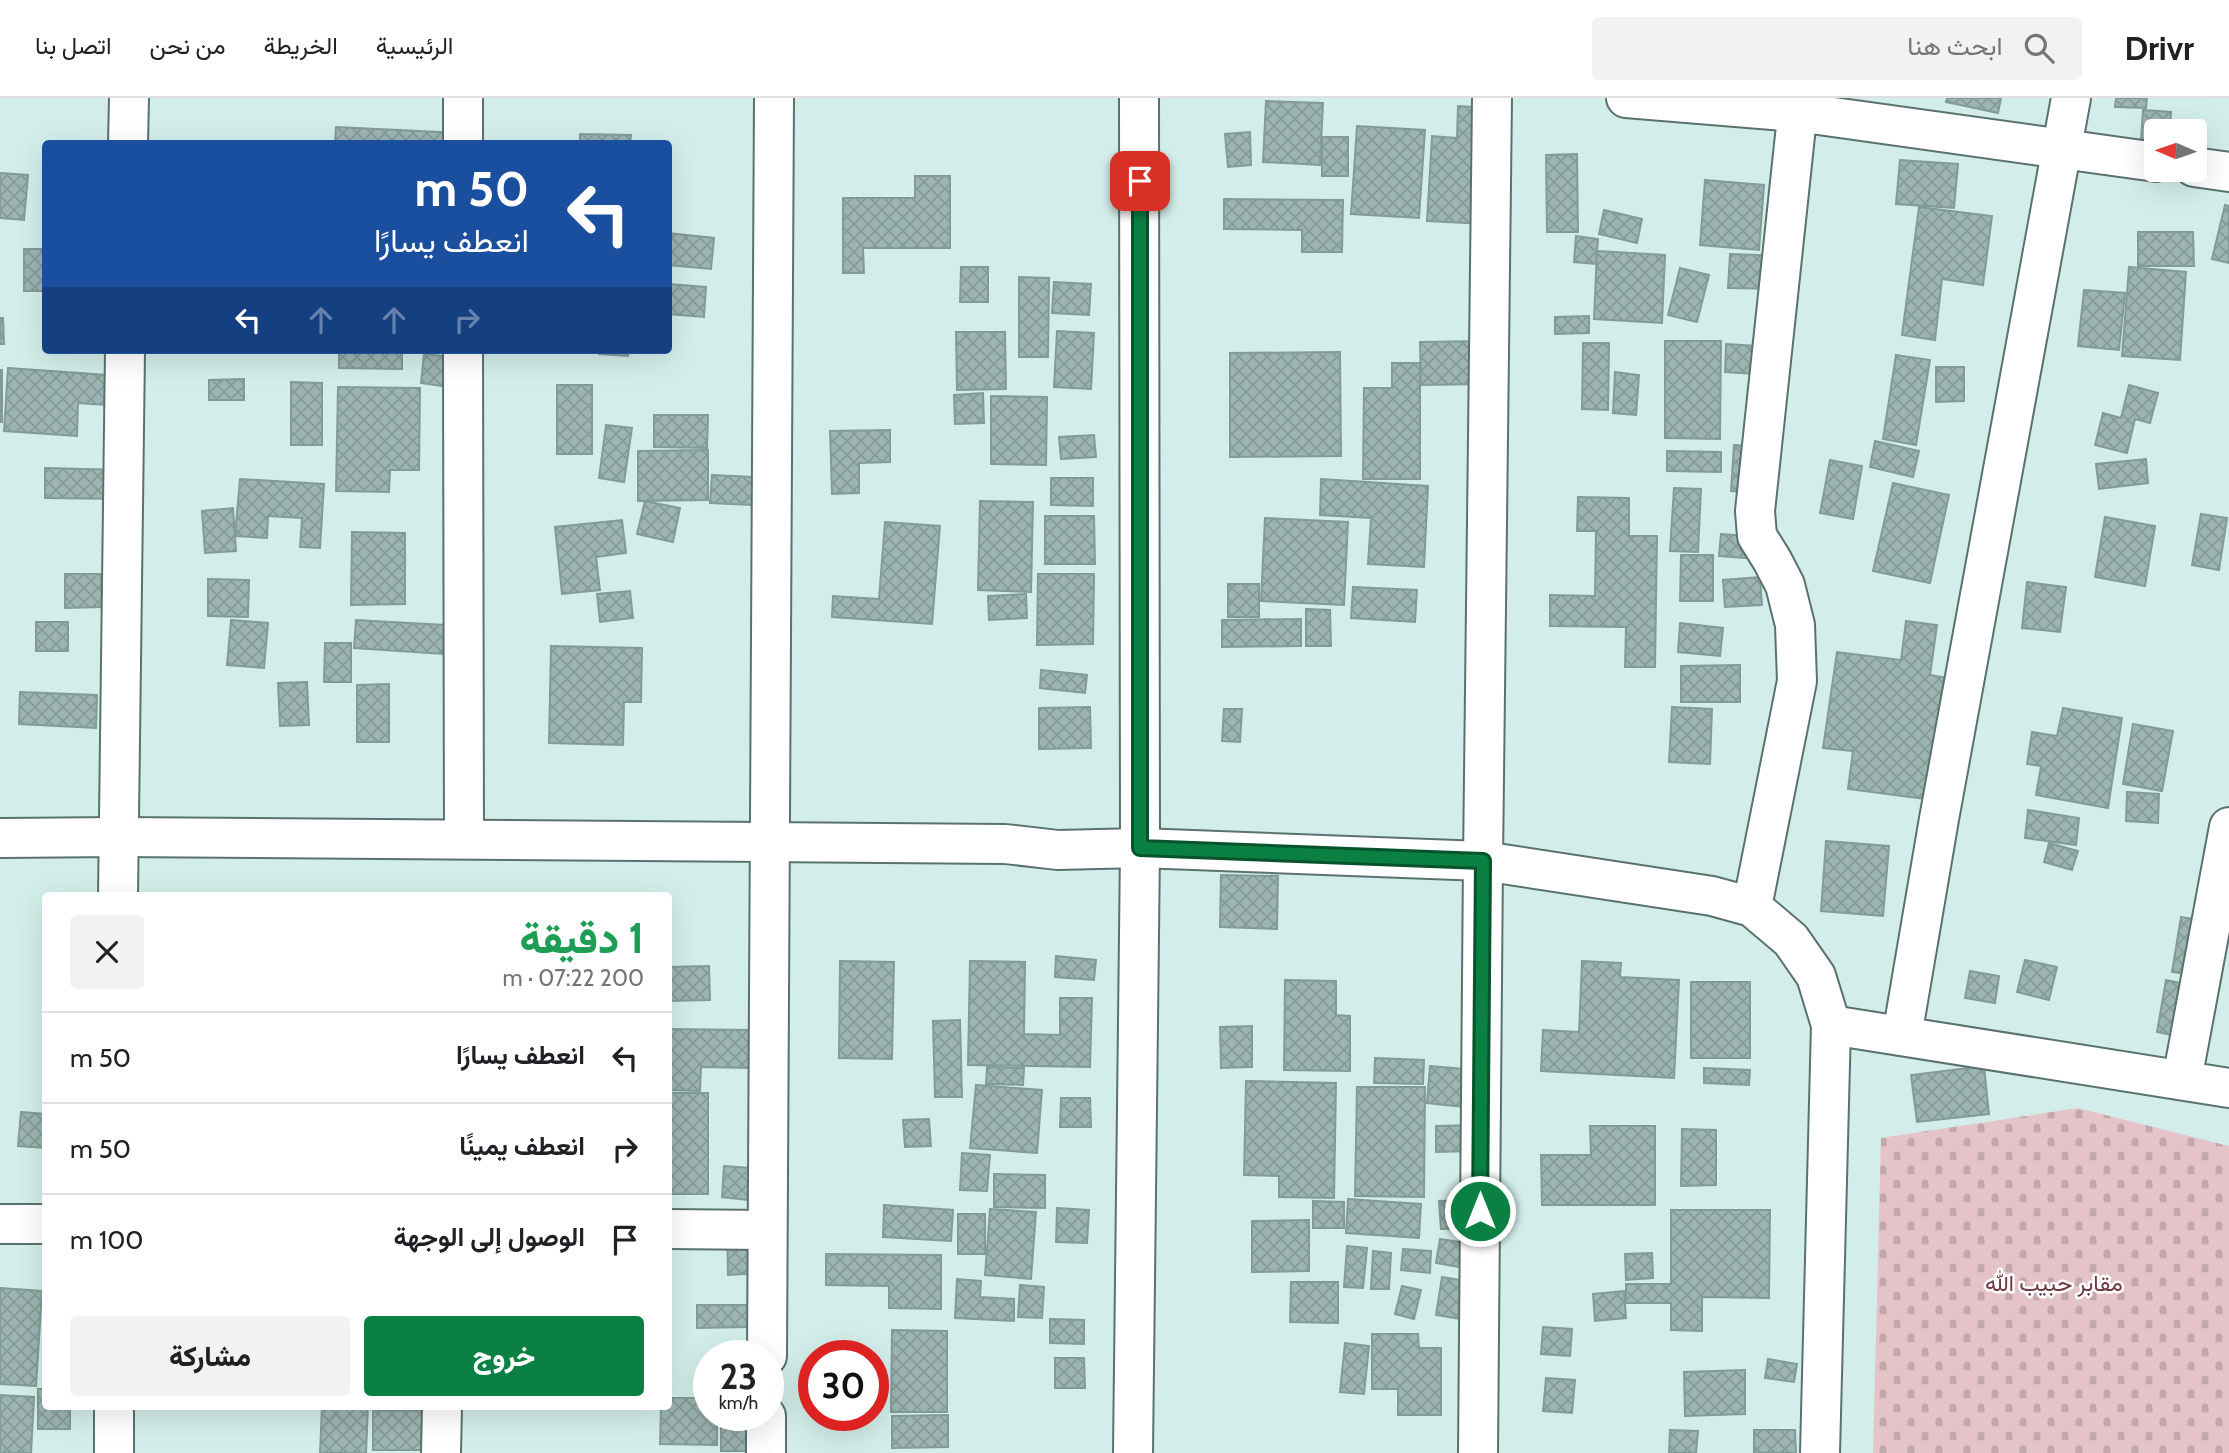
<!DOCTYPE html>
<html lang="ar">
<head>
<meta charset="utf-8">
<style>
  :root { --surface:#fff; --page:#f2f2f2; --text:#202124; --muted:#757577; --line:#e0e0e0; --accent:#0b8043 }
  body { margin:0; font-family:Cabin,Vazirmatn,sans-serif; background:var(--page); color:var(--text); direction:rtl; height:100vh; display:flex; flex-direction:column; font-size:26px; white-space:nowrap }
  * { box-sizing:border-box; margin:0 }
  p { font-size:23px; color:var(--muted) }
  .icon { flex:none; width:38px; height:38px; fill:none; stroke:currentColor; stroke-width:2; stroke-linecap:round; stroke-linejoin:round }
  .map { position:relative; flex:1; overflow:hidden; direction:ltr }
  .details { position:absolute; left:42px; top:794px; width:630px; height:518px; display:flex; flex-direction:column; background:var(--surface); border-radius:7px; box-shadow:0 7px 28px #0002; direction:rtl }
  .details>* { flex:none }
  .top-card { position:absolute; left:42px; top:42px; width:630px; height:214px; border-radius:7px; box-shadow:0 7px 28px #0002; direction:rtl; background:#1a4fa0; color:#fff; overflow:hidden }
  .needle { width:46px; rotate:272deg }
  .buttons { position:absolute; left:2144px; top:21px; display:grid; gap:14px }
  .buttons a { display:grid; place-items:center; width:63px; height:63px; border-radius:7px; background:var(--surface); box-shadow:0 7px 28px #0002; font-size:35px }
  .speed { position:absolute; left:693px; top:1242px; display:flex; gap:14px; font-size:35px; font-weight:700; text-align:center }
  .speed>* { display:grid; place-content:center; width:91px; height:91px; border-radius:50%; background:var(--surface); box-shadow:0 7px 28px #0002; line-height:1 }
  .speed small { font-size:18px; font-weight:400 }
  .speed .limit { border:10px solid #d22; background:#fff; color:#111 }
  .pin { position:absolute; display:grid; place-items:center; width:60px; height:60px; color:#fff; margin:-30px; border-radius:14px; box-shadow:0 4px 10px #0006 }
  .me { position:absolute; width:77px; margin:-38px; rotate:0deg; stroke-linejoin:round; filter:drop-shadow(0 0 5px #0008) }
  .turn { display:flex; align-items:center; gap:24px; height:147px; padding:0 28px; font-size:32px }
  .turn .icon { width:91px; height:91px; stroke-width:2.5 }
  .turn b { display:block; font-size:49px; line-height:60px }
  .lanes { display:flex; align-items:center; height:66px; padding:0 28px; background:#0003; justify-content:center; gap:35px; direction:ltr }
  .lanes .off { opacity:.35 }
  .round { display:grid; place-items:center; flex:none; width:74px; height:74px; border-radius:7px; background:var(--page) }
  .summary { display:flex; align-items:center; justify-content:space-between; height:119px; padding:0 28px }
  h1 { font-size:42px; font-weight:800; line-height:52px; color:#1e9e55 }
  .action { display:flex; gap:14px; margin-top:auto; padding:14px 28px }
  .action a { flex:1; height:80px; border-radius:7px; background:var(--accent); color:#fff; font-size:28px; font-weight:800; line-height:80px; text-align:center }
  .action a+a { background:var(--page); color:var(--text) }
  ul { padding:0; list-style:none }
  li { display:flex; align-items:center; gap:21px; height:91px; padding:0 28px; border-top:2px solid var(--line) }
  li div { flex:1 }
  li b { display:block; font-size:26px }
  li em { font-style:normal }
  header { display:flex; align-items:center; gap:42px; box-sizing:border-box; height:98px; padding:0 35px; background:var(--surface); border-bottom:2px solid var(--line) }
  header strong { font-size:33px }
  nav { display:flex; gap:38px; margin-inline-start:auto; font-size:24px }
  .search { width:490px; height:63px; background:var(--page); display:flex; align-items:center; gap:18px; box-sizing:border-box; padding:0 24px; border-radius:7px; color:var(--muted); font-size:26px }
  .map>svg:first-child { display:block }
  .cemetery { fill:url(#cemetery-stones) }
  .building { fill:url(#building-cross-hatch); stroke:#829b98; stroke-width:2 }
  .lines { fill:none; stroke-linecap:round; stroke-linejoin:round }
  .street-casing { stroke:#5a726f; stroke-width:42 }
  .street { stroke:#fff; stroke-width:38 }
  .route-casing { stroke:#07532c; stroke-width:18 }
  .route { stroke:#0b8043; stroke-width:12 }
  .labels { text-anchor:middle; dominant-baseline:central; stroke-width:5; stroke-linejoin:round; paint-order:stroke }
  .park-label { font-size:23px; fill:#6e3741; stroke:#fff }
</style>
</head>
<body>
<header>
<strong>Drivr</strong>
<div class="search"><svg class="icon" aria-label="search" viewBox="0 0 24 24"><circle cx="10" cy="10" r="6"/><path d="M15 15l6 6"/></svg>ابحث هنا</div>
<nav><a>الرئيسية</a><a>الخريطة</a><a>من نحن</a><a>اتصل بنا</a></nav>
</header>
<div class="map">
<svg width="2229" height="1355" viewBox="0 0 2229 1355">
  <defs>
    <pattern id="cemetery-stones" width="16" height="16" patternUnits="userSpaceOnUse" patternTransform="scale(1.75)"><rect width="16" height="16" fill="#e4c4c8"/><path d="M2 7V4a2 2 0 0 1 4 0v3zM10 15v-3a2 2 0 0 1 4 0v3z" fill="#c2a8ab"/></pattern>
    <pattern id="building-cross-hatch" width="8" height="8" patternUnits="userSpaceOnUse" patternTransform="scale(1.75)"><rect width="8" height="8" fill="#9cb5b2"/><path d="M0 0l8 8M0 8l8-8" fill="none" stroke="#859b98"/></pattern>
  </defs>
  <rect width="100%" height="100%" fill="#d3eeea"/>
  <path class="cemetery" d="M2078,1010L2229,1048V1355H1873L1881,1040Z"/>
  <g class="building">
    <path d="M1947,0H2001L1998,15L1946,4Z"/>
    <path d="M2116,0H2147L2146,10L2115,9Z"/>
    <path d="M1266,3L1323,5L1320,67L1263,64Z"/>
    <path d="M1458,8L1488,10L1486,126L1427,123L1432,38L1457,40Z"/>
    <path d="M2143,12L2171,14L2170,33H2156V44L2141,43Z"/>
    <path d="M1357,28L1425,32L1419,120L1351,116Z"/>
    <path d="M336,29L459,35L458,46H335Z"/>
    <path d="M1250,34L1251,67L1228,69L1225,36Z"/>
    <path d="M580,36L631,37L630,46H580Z"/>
    <rect x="1322" y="39" width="26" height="39"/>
    <path d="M1577,56L1578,134H1547L1546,57Z"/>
    <path d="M1900,62L1958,66L1954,110L1896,106Z"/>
    <path d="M0,75L28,77L24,122L0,120Z"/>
    <path d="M915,78H950V150H863L864,175H843V100H915Z"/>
    <path d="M1705,82L1764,87L1759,152L1700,147Z"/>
    <path d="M1224,101L1343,102L1342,154H1302V132L1224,131Z"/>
    <path d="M2225,107L2229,108V165L2212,161Z"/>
    <path d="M1919,109L1992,118L1983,187L1942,181L1935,242L1902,237Z"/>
    <path d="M1604,112L1642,121L1637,145L1599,136Z"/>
    <path d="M2138,134H2193L2194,168H2138Z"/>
    <path d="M668,135L714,140L711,171L668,167Z"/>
    <path d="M1576,138L1598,141L1596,166L1574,164Z"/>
    <rect x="24" y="151" width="22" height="42"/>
    <path d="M1597,153L1665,157L1662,225L1594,221Z"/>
    <path d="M1730,156L1784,158L1782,191L1728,190Z"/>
    <path d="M961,169H988V204H960Z"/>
    <path d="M2129,169L2186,174L2180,262L2122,258Z"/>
    <path d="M1680,170L1709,177L1697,224L1668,217Z"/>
    <path d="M1019,179L1049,180L1048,259H1019Z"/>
    <path d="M1054,184L1091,186L1089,217L1052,215Z"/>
    <path d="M668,186L706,189L704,219L668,216Z"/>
    <path d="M2084,192L2125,195L2119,252L2078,248Z"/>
    <path d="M1589,218V235L1555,236V219Z"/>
    <path d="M0,220H3L4,246H0Z"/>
    <path d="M1057,233L1094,235L1091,291L1054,289Z"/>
    <path d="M956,234H1005L1006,291L957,292Z"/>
    <path d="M1485,243L1486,286L1421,287L1420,244Z"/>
    <path d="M1665,243H1721L1720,341L1665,340Z"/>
    <path d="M1583,245H1609L1608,312L1582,311Z"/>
    <path d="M1726,246L1773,249L1771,277L1725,274Z"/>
    <path d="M339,252H402V271L339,270Z"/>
    <path d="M599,252H629L628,258L599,256Z"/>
    <path d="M1340,254L1341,358L1230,359V255Z"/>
    <path d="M424,256L452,259L449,289L421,285Z"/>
    <path d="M1896,257L1930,262L1916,347L1883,341Z"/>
    <path d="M1392,265H1420V381H1363L1364,290H1392Z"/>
    <path d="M1936,269H1964V303L1936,304Z"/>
    <path d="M8,270L122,278L120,308L78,305L77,338L4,333Z"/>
    <rect x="0" y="272" width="2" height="52"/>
    <path d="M1615,274L1639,277L1636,317L1613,315Z"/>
    <path d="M244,281V302H209V282Z"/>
    <path d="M291,284L322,285V347H291Z"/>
    <rect x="557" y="287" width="35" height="69"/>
    <path d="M2129,287L2158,295L2150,325L2135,321L2127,355L2095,347L2103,315L2121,320Z"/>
    <path d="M338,289L420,290L419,372H390L389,394L336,393Z"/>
    <path d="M983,295L984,325L955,326L954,297Z"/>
    <path d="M991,298L1047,299L1046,367L991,366Z"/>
    <path d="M654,317H708L707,350L654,349Z"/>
    <path d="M606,327L632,330L624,384L599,380Z"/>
    <path d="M890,332V364L859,365V395L832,396L830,333Z"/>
    <path d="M1094,337L1096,359L1061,361L1059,339Z"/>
    <path d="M1875,343L1919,353L1913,379L1870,369Z"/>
    <path d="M1734,347L1763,349L1759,395L1731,393Z"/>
    <path d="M708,352V402L638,403V353Z"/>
    <path d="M1667,353L1721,354V374L1667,373Z"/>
    <path d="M2146,361L2148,385L2099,391L2096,366Z"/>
    <path d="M1830,362L1862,368L1853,421L1820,415Z"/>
    <path d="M45,370L123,372V401L45,400Z"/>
    <path d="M712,377L774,380L772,408L710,405Z"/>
    <path d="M1051,380H1093V408L1051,407Z"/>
    <path d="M240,381L324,386L320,450L300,449L302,420L268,418L267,440L235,438Z"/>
    <path d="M1321,381L1428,388L1424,469L1368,466L1371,420L1320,417Z"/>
    <path d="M1893,385L1949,397L1930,485L1873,473Z"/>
    <path d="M1674,390L1701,391L1698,454L1670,453Z"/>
    <path d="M1578,399L1629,400V438H1657L1655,569H1625L1626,529L1550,528V497L1595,498L1596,433H1577Z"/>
    <path d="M645,403L680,410L673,444L637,436Z"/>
    <path d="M980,403L1033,404L1031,494L978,492Z"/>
    <path d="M233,410L236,453L205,455L202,413Z"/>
    <path d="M2201,416L2227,420L2219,472L2192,467Z"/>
    <path d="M1045,418H1094L1095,466H1045Z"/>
    <path d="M2105,419L2155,428L2145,488L2095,479Z"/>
    <path d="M1265,420L1348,424L1344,507L1261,503Z"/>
    <path d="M622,422L626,455L596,459L600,492L562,496L555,429Z"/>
    <path d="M885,424L940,428L932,526L832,519L833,498L879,501Z"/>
    <path d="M352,434L405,435V506L351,507Z"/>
    <path d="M1721,436L1774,440L1772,462L1719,458Z"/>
    <path d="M1681,457H1713V503H1680Z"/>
    <path d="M65,476H101L102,509L65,510Z"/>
    <path d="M1038,476H1094L1093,546L1037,547Z"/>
    <path d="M1760,479L1762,507L1725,509L1723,482Z"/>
    <path d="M208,481L249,482L248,519L208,518Z"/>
    <path d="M2027,484L2066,489L2060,534L2022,530Z"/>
    <rect x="1228" y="486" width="31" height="33"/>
    <path d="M1353,489L1417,492L1415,524L1351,520Z"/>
    <path d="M630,493L633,520L600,524L597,496Z"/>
    <path d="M1026,496L1027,520L989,522L988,498Z"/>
    <path d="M1306,511L1330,512L1331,548H1306Z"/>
    <path d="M1301,521V548L1222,549V522Z"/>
    <path d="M231,522L268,525L264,570L227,567Z"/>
    <path d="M356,522L445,527L444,556L354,550Z"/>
    <path d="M1906,523L1937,527L1930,577L1948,580L1932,702L1848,691L1853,653L1823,650L1837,554L1901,562Z"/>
    <rect x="36" y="524" width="32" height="29"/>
    <path d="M1680,525L1723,530L1720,558L1678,554Z"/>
    <path d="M325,545H351V584H324Z"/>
    <path d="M551,548L642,550L641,604H624L623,647L549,645Z"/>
    <path d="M1740,567V604H1681V568Z"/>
    <path d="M1041,572L1087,577L1085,595L1040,590Z"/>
    <path d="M307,584L309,627L280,628L278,585Z"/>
    <path d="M389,586V644H357V587Z"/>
    <path d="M20,594L97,597L96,630L19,626Z"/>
    <path d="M1090,609L1091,650L1039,651V610Z"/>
    <path d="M1672,609L1712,611L1710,666L1669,664Z"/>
    <path d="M2063,610L2122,620L2108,710L2036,697L2041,668L2027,666L2032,634L2057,638Z"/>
    <path d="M1224,611H1242L1240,644L1222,643Z"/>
    <path d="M2133,626L2173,633L2162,693L2123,686Z"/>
    <path d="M2127,694L2159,696L2158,725L2126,723Z"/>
    <path d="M2028,712L2079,720L2076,747L2025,740Z"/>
    <path d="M1826,743L1889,748L1883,818L1821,813Z"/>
    <path d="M2049,745L2078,753L2072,772L2044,764Z"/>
    <path d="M1221,777L1278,778L1277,831L1220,829Z"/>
    <path d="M2181,819L2208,823L2201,878L2172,874Z"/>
    <path d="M1056,858L1096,862L1094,882L1055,879Z"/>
    <path d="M2025,862L2057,869L2049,902L2017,894Z"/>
    <path d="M840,863L894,864L892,961L839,960Z"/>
    <path d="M970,863L1025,864L1024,936L1060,937V900H1092L1090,969L968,967Z"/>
    <path d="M1582,863L1621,865L1620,879L1679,882L1674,980L1541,973L1543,932L1579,934Z"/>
    <path d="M709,868L710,902L668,903V869Z"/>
    <path d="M1970,873L1999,878L1995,905L1965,900Z"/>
    <path d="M1285,882L1336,883V917L1350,918V973L1284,972Z"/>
    <path d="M2166,882L2200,889L2191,941L2157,934Z"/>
    <rect x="1691" y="884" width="59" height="76"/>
    <path d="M960,922L962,999H935L933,923Z"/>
    <path d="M1252,928V969L1221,970L1220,929Z"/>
    <path d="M668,931L752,932V970L701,969L700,993L668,992Z"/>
    <path d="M1375,960L1424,962L1423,986L1374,985Z"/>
    <path d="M1430,968L1486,973L1483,1011L1427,1005Z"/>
    <path d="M1984,968L1989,1016L1917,1024L1911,977Z"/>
    <path d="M987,969L1024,970L1023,987L986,986Z"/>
    <path d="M1704,970L1750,972L1749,987L1704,985Z"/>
    <path d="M1246,983L1336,985L1334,1100L1279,1099V1078L1244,1077Z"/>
    <path d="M976,987L1042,992L1037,1055L970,1050Z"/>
    <path d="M1357,989H1425L1424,1099L1355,1098Z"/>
    <rect x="668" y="995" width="40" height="101"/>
    <path d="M1061,1000H1090L1091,1029H1060Z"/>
    <path d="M21,1014L46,1016V1050L18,1048Z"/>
    <path d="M929,1021L931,1048L905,1049L903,1022Z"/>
    <path d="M1474,1027L1475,1053L1436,1054V1028Z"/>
    <path d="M1590,1028H1655V1107H1542L1541,1057H1591Z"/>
    <path d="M1682,1031L1716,1032V1087L1681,1088Z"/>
    <path d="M962,1055L990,1057L987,1093L960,1092Z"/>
    <path d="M724,1068L750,1070L747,1102L722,1099Z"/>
    <path d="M994,1076L1045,1077V1110L994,1109Z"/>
    <path d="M1348,1101L1421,1106L1419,1140L1346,1135Z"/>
    <path d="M1480,1102L1481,1130L1441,1131L1439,1103Z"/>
    <path d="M1313,1103L1344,1104V1130H1313Z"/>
    <path d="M884,1107L953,1112L951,1143L883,1139Z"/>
    <path d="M1057,1110L1089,1112L1087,1145L1056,1144Z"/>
    <path d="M990,1111L1036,1114L1031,1181L985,1177Z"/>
    <path d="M1671,1112H1770L1769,1200L1702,1199V1233L1671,1232V1205H1626V1186H1671Z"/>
    <rect x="958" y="1116" width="27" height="40"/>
    <path d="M1309,1122V1173L1252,1174V1123Z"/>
    <path d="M760,1132L762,1175L728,1177L727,1133Z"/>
    <path d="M1440,1141L1480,1147L1476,1172L1436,1165Z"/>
    <path d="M1347,1148L1367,1150L1363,1190L1344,1189Z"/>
    <path d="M1403,1151L1431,1153L1430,1175L1401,1172Z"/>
    <path d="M1373,1153L1391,1155L1389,1191H1371Z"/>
    <path d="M1652,1155L1653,1180L1626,1182L1625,1156Z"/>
    <path d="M826,1156L941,1157V1211L889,1210V1188L826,1187Z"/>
    <path d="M1442,1179L1473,1184L1467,1222L1436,1217Z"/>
    <path d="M957,1181L981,1183L980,1199L1014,1201V1223L955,1220Z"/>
    <path d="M1291,1184H1338V1225L1290,1224Z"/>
    <path d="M1020,1187L1044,1189L1042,1220L1018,1219Z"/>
    <path d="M1402,1188L1421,1192L1414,1221L1395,1216Z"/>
    <path d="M0,1190L42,1193L36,1288L0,1286Z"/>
    <path d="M1624,1193L1626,1220L1595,1223L1593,1196Z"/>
    <path d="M697,1207H748V1229L697,1230Z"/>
    <path d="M1050,1221L1084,1222V1246L1050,1245Z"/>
    <path d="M1543,1229L1572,1231L1570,1258L1541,1256Z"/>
    <path d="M892,1232L947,1233V1314H891Z"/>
    <path d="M1372,1236H1418L1419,1250H1441V1317H1398V1291H1372Z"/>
    <path d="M1345,1245L1369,1248L1364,1296L1340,1294Z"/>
    <path d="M1055,1260H1084L1085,1290H1055Z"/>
    <path d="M1768,1261L1797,1266L1794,1284L1765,1280Z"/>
    <path d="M1745,1272V1316L1685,1318L1684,1274Z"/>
    <path d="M700,1273H709V1318H717V1347L660,1346L661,1309H668V1300H699Z"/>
    <path d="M1546,1280L1575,1282L1572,1315L1543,1313Z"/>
    <path d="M38,1291H46V1309H70V1331H38Z"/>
    <path d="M0,1297L34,1299L31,1355H0Z"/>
    <path d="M322,1309H368L366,1355H320Z"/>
    <path d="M373,1313H431L432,1352H373Z"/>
    <path d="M948,1317V1349L892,1350V1318Z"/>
    <rect x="721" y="1318" width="27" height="35"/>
    <path d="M1670,1332L1698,1333L1696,1355H1669Z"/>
    <path d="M1754,1332H1795L1796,1355H1754Z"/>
  </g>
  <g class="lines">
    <defs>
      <g id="street">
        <path d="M463,0V46"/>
        <path d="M1626,0L1797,14L2156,64"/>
        <path d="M128,46L129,0"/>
        <path d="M2194,69L2229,74"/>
        <path d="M463,252L464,741"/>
        <path d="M0,740L119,739L1005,746L1058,752L1140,750L1483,763L1712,798L1752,809L1791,842L1816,878L1831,927L1820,1355"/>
        <path d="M118,798L125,252"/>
        <path d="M1752,809L1797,583L1795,527L1785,487L1772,462L1757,438L1755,413L1799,0"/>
        <path d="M1831,927L2229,990"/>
        <path d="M1902,938L1939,721L2071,0"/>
        <path d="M2182,982L2229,729"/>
        <path d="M0,1126H46"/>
        <path d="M668,1131L767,1132"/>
        <path d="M767,1258L774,0"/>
        <path d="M114,1355V1309"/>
        <path d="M441,1355L442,1309"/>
        <path d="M766,1355V1318"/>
        <path d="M1133,1355L1140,750L1139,0"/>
        <path d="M1478,1355L1483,763L1492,0"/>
      </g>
    </defs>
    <use href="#street" class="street-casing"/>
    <use href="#street" class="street"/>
  </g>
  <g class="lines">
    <defs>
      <path id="route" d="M1140,83V750L1483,763L1480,1113"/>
    </defs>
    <use href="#route" class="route-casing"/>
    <use href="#route" class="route"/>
  </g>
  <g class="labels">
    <g class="park-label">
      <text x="2054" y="1185">مقابر حبيب الله</text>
    </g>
  </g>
</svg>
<div class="buttons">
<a><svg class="needle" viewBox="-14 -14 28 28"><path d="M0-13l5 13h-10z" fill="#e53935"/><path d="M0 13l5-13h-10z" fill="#757577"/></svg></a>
</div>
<div class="speed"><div>23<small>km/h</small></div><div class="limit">30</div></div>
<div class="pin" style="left:1140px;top:83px;background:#d93025"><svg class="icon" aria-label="arrive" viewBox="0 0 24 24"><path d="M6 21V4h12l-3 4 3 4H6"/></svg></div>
<svg class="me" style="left:1480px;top:1113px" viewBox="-20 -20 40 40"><circle r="17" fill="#0b8043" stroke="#fff" stroke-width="3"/><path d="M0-11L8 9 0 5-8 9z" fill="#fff"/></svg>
<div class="top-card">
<div class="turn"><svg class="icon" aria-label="left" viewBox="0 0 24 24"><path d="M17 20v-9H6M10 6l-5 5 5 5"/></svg><div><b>50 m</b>انعطف يسارًا</div></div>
<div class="lanes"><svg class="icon" aria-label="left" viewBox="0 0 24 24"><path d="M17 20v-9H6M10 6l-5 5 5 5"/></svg><svg class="icon off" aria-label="ahead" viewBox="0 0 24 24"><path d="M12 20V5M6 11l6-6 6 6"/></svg><svg class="icon off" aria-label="ahead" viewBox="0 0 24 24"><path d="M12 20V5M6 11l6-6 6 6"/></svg><svg class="icon off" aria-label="right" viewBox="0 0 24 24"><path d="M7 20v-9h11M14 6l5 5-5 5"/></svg></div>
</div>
<section class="details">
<div class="summary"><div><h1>1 دقيقة</h1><p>200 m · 07:22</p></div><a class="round"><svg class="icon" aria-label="close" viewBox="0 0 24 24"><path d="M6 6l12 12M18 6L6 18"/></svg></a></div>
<ul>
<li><svg class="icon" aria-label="left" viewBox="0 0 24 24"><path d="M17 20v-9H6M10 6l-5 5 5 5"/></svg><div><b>انعطف يسارًا</b></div><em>50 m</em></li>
<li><svg class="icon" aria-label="right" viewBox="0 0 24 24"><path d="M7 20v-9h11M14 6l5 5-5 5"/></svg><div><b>انعطف يمينًا</b></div><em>50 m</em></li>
<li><svg class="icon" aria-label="arrive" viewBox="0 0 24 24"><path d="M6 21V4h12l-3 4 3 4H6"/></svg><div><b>الوصول إلى الوجهة</b></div><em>100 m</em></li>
</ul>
<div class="action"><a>خروج</a><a>مشاركة</a></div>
</section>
</div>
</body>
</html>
